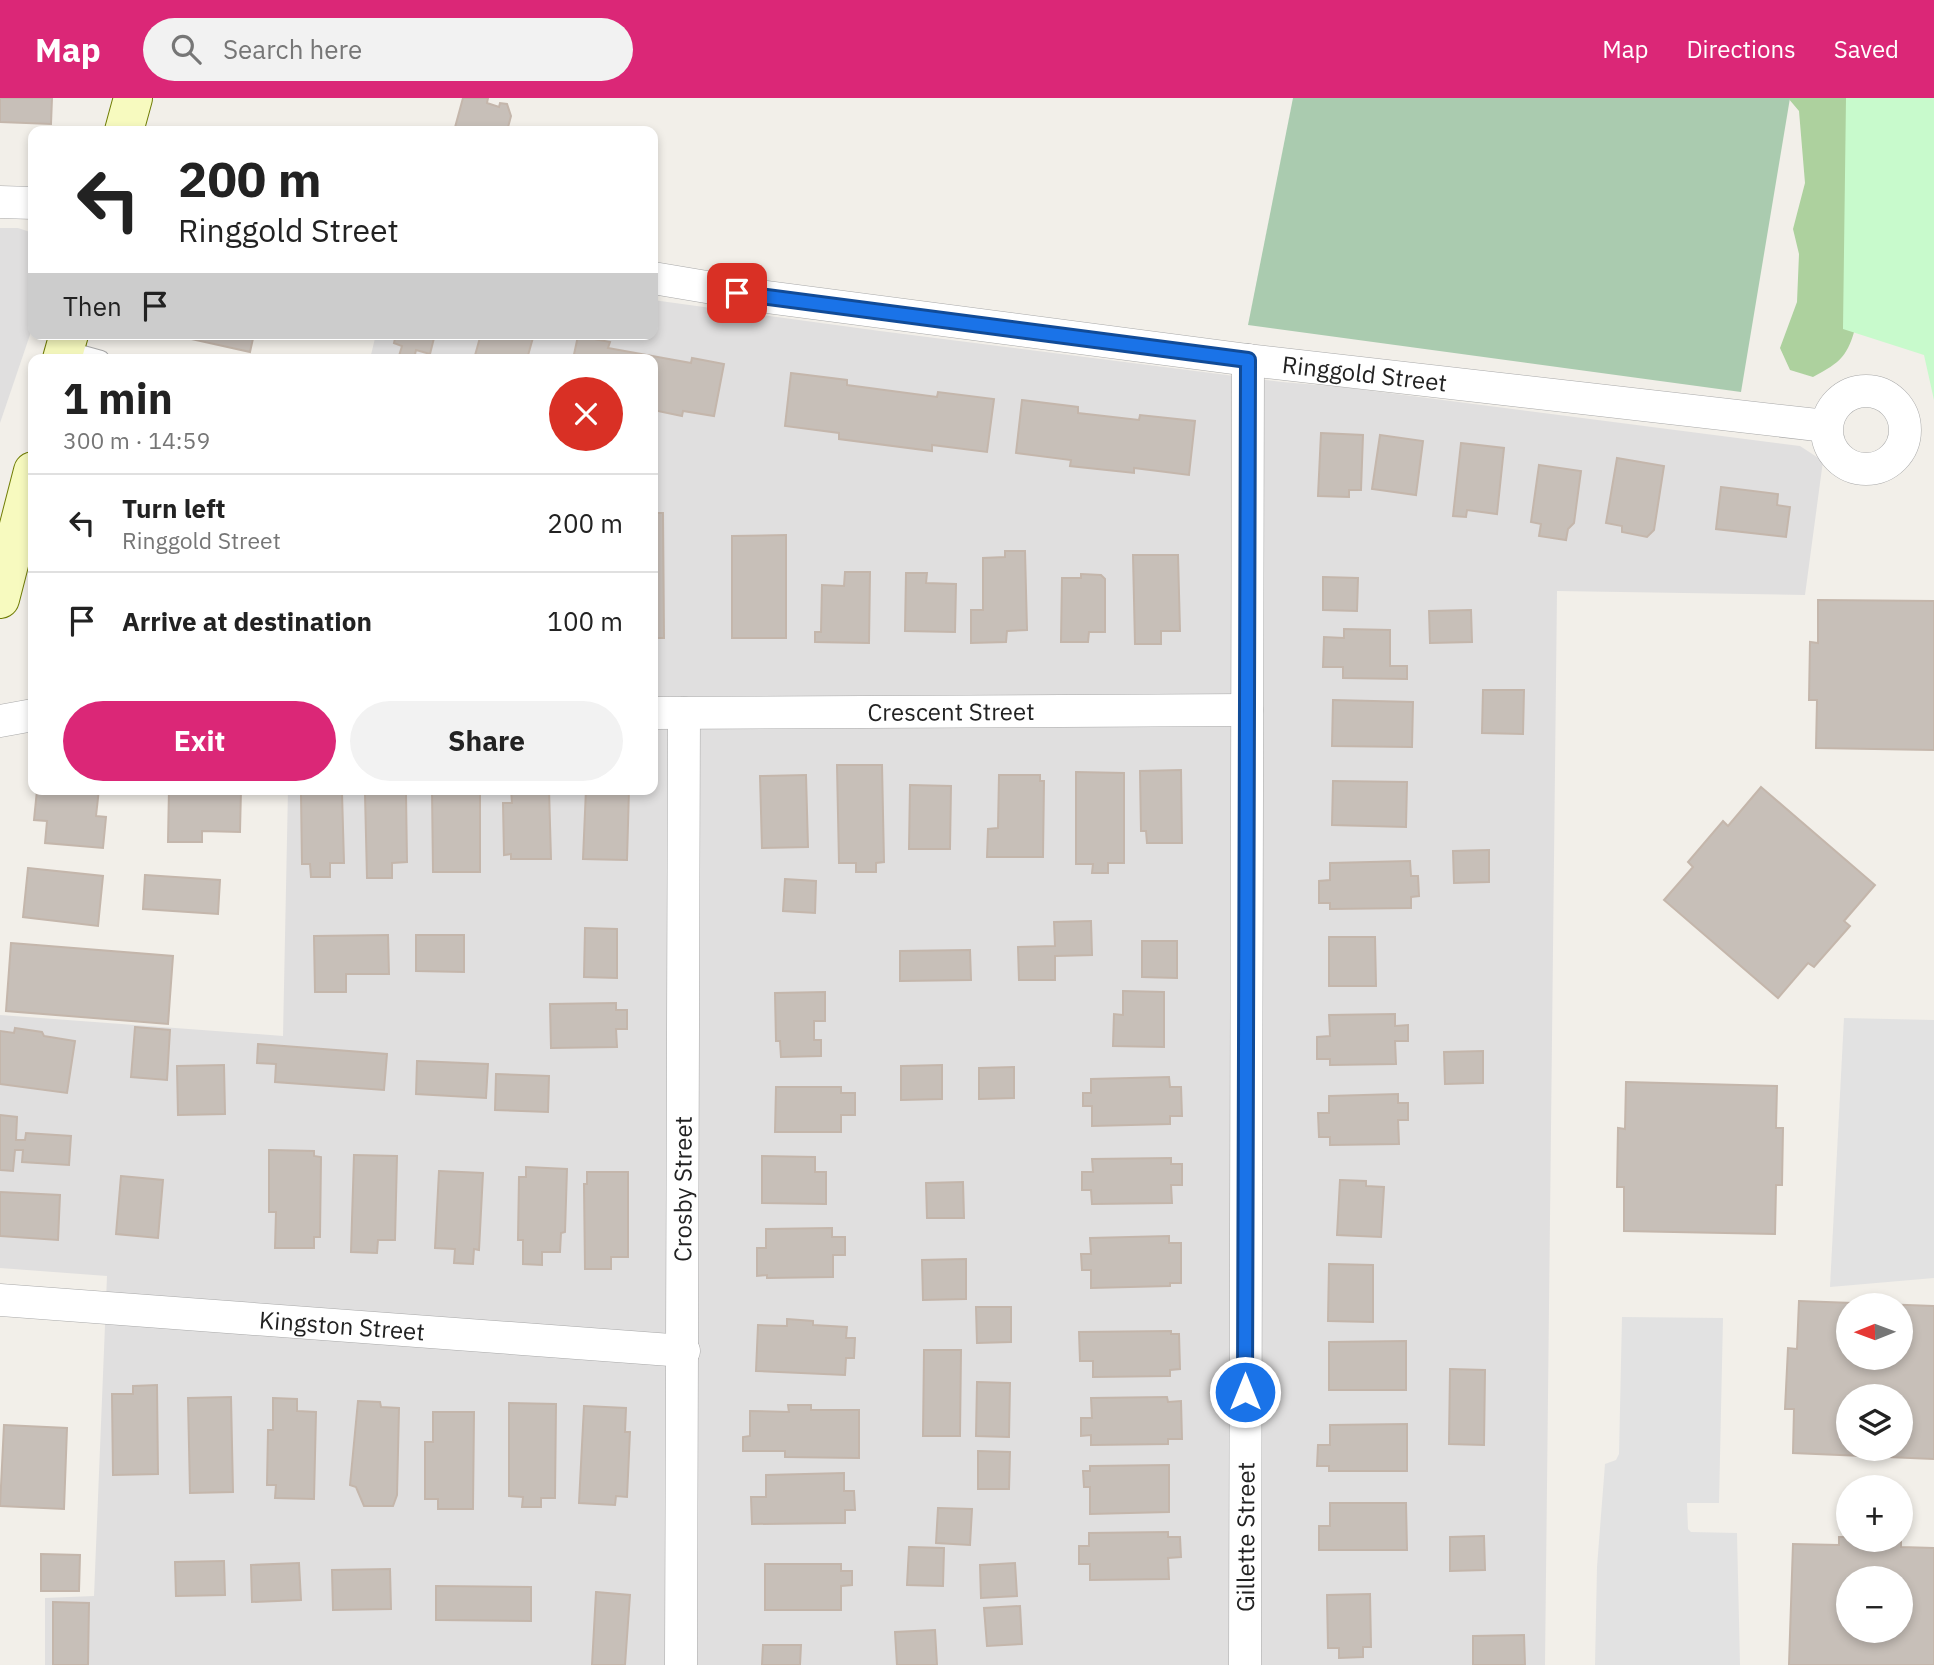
<!DOCTYPE html>
<html lang="en">
<head>
<meta charset="utf-8">
<style>
  :root { --surface:#fff; --page:#f2f2f2; --text:#222; --muted:#767676; --line:#e0e0e0; --accent:#db2777 }
  body { margin:0; font-family:"IBM Plex Sans",sans-serif; background:var(--page); color:var(--text); height:100vh; display:flex; flex-direction:column; font-size:26px; white-space:nowrap }
  * { box-sizing:border-box; margin:0 }
  p { font-size:23px; color:var(--muted) }
  .icon { flex:none; width:38px; height:38px; fill:none; stroke:currentColor; stroke-width:2; stroke-linecap:round; stroke-linejoin:round }
  .map { position:relative; flex:1; overflow:hidden }
  .details { position:absolute; left:28px; top:256px; width:630px; height:441px; display:flex; flex-direction:column; background:var(--surface); border-radius:14px; box-shadow:0 4px 10px #0003 }
  .details>* { flex:none }
  .guide { position:absolute; left:28px; top:28px; width:630px; height:214px; border-radius:14px; box-shadow:0 4px 10px #0003; background:#fff; color:var(--text); overflow:hidden }
  .needle { width:46px; rotate:269deg }
  .controls { position:absolute; left:1836px; top:1195px; display:grid; gap:14px }
  .controls a { display:grid; place-items:center; width:77px; height:77px; border-radius:50%; background:var(--surface); box-shadow:0 4px 10px #0003; font-size:35px }
  .pin { position:absolute; display:grid; place-items:center; width:60px; height:60px; color:#fff; margin:-30px; border-radius:14px; box-shadow:0 4px 10px #0006 }
  .me { position:absolute; width:77px; margin:-38px; rotate:0deg; stroke-linejoin:round; filter:drop-shadow(0 0 5px #0008) }
  .turn { display:flex; align-items:center; gap:24px; height:147px; padding:0 35px; font-size:32px }
  .turn .icon { width:91px; height:91px; stroke-width:2.5 }
  .turn b { display:block; font-size:49px; line-height:60px }
  .then { display:flex; align-items:center; height:66px; padding:0 35px; background:#0003; gap:14px; font-size:26px }
  .round { display:grid; place-items:center; flex:none; width:74px; height:74px; border-radius:37px; background:var(--page) }
  .summary { display:flex; align-items:center; justify-content:space-between; height:119px; padding:0 35px }
  h1 { font-size:42px; font-weight:700; line-height:52px }
  .primary-button { display:flex; gap:14px; margin-top:auto; padding:14px 35px }
  .primary-button a { flex:1; height:80px; border-radius:42px; background:var(--accent); color:#fff; font-size:28px; font-weight:700; line-height:80px; text-align:center }
  .primary-button a+a { background:var(--page); color:var(--text) }
  ul { padding:0; list-style:none }
  li { display:flex; align-items:center; gap:21px; height:98px; padding:0 35px; border-top:2px solid var(--line) }
  li div { flex:1 }
  li b { display:block; font-size:26px }
  li em { font-style:normal }
  header { display:flex; align-items:center; gap:42px; box-sizing:border-box; height:98px; padding:0 35px; background:var(--accent); color:#fff }
  header strong { font-size:33px }
  nav { display:flex; gap:38px; margin-inline-start:auto; font-size:24px }
  .search { width:490px; height:63px; background:var(--page); display:flex; align-items:center; gap:18px; box-sizing:border-box; padding:0 24px; border-radius:38px; color:var(--muted); font-size:26px }
  .map>svg:first-child { display:block }
  .residential { fill:#e0dfdf }
  .forest { fill:#add19e }
  .cemetery { fill:#aacbaf }
  .park { fill:#c8facc }
  .parking { fill:#e2e2e2 }
  .building { fill:#c7bfb8; stroke:#c4b6ab; stroke-width:2; fill-rule:evenodd }
  .lines { fill:none; stroke-linecap:round; stroke-linejoin:round }
  .lane-casing { stroke:#a9a9a9; stroke-width:18 }
  .street-casing { stroke:#a9a9a9; stroke-width:33 }
  .secondary-casing { stroke:#707d05; stroke-width:40 }
  .lane { stroke:#fff; stroke-width:16 }
  .street { stroke:#fff; stroke-width:32 }
  .secondary { stroke:#f7fabf; stroke-width:38 }
  .route-casing { stroke:#114b97; stroke-width:18 }
  .route { stroke:#1a73e8; stroke-width:12 }
  .labels { text-anchor:middle; dominant-baseline:central; stroke-width:5; stroke-linejoin:round; paint-order:stroke }
  .street-label { font-size:24px; fill:#222; stroke:#fff }
</style>
</head>
<body>
<header>
<strong>Map</strong>
<div class="search"><svg class="icon" aria-label="search" viewBox="0 0 24 24"><circle cx="10" cy="10" r="6"/><path d="M15 15l6 6"/></svg>Search here</div>
<nav><a>Map</a><a>Directions</a><a>Saved</a></nav>
</header>
<div class="map">
<svg width="1934" height="1567" viewBox="0 0 1934 1567">
  <rect width="100%" height="100%" fill="#f2efe9"/>
  <g class="residential">
    <path d="M0,130H18L33,135V228L0,325Z"/>
    <path d="M653,202L880,233L1282,284L1342,289L1800,348L1823,363L1805,497L1557,493L1545,1567H45V1500L94,1498L107,1178L0,1170V917L283,938L288,691H653V261H370L376,236H653Z"/>
  </g>
  <path class="forest" d="M1788,0H1875L1856,227C1848,258 1841,264 1813,279L1790,272L1780,250L1797,204L1799,156L1793,131L1805,85L1799,13Z"/>
  <path class="cemetery" d="M1293,0H1790L1741,294L1248,227Z"/>
  <path class="park" d="M1846,0H1934V302L1924,257L1843,231Z"/>
  <g class="parking">
    <path d="M1844,920L1934,922V1180L1830,1189Z"/>
    <path d="M1622,1219L1723,1220L1719,1405H1687L1688,1431L1691,1434L1737,1435L1740,1567H1595L1597,1469L1605,1366L1616,1362L1619,1356Z"/>
  </g>
  <g class="building">
    <path d="M0,0H52L51,26L0,24Z"/>
    <path d="M463,0H488L487,5L499,9L500,5L507,6L511,18L507,33H454Z"/>
    <path d="M169,236H254L250,254Z"/>
    <path d="M396,236H435L430,256L416,252L414,261L399,258L402,248L394,245Z"/>
    <path d="M481,236H534L527,261H474Z"/>
    <path d="M578,238L610,244L608,250L691,265L692,260L724,266L714,318L683,313L682,318L653,312V261H573Z"/>
    <path d="M791,275L847,282V287L937,299L938,294L994,301L987,354L932,347V353L839,341V335L785,328Z"/>
    <path d="M1022,302L1078,309V315L1139,322L1140,317L1195,323L1189,377L1134,370V375L1070,368L1071,362L1016,355Z"/>
    <path d="M1321,335L1363,337L1361,392H1349V399L1318,398Z"/>
    <path d="M1380,337L1423,343L1416,397L1372,391Z"/>
    <path d="M1461,345L1504,350L1497,416L1467,412L1466,419L1453,418Z"/>
    <path d="M1617,360L1664,368L1654,432L1647,439L1622,434V428L1606,425Z"/>
    <path d="M1539,367L1581,373L1574,425L1568,431L1566,442L1539,438L1541,426L1531,424Z"/>
    <path d="M1721,389L1778,396L1777,407L1790,409L1786,439L1716,431Z"/>
    <path d="M653,415H663L664,540H653Z"/>
    <path d="M786,437V540H732V438Z"/>
    <path d="M1005,453H1025L1027,532L1007,533L1006,544L971,545V512H983V460L1005,459Z"/>
    <path d="M1133,457H1178L1180,533H1161V546H1135Z"/>
    <path d="M845,474H870L869,545L815,544V534H821L822,487L844,488Z"/>
    <path d="M906,475H927L926,485L956,486L955,534L905,533Z"/>
    <path d="M1081,476L1101,477L1105,481V534H1089L1088,544H1061L1062,480H1081Z"/>
    <path d="M1323,479L1358,480L1357,513L1323,512Z"/>
    <path d="M1818,502L1934,503V652L1816,650L1817,602H1809L1810,544L1818,545Z"/>
    <path d="M1471,512L1472,544L1430,545L1429,513Z"/>
    <path d="M1344,531L1390,532V568H1407V581L1343,580V569H1323L1324,539L1344,540Z"/>
    <path d="M1483,592H1524L1523,636L1482,635Z"/>
    <path d="M1333,602L1413,604L1412,649L1332,648Z"/>
    <path d="M837,667H882L884,764L876,765V774H856V765H839Z"/>
    <path d="M1181,672L1182,745H1147L1146,733H1141L1140,673Z"/>
    <path d="M1076,674L1124,675V765H1108V775H1092L1093,766H1076Z"/>
    <path d="M806,677L808,749L762,750L760,678Z"/>
    <path d="M999,677H1040V683H1044L1043,759H987L988,731L998,730Z"/>
    <path d="M1333,683L1407,684L1406,729L1332,727Z"/>
    <path d="M910,687L951,688L950,751H909Z"/>
    <path d="M1761,689L1875,787L1844,823L1850,828L1814,869L1808,865L1778,900L1664,802L1693,769L1688,764L1723,723L1728,728Z"/>
    <path d="M50,691H99L96,718L106,719L103,750L45,745L47,723L34,722L37,692L50,693Z"/>
    <path d="M169,691H241L240,734L202,733V744H168Z"/>
    <path d="M432,691H480V774H433Z"/>
    <path d="M511,691H549L551,761H511V756L504,757L503,705H512Z"/>
    <path d="M586,691H629L627,762L583,761Z"/>
    <path d="M342,695L344,765H330V779H311L310,766H302L301,696Z"/>
    <path d="M365,696H406L407,764L392,765V780H367Z"/>
    <path d="M1489,752V784L1454,785L1453,753Z"/>
    <path d="M1410,763L1411,778H1418L1419,798L1411,799V810L1330,811V805H1319V783L1330,782V765Z"/>
    <path d="M28,770L103,778L98,828L23,819Z"/>
    <path d="M145,777L220,782L218,816L143,811Z"/>
    <path d="M785,781L816,783L815,815L783,813Z"/>
    <path d="M1091,823L1092,857L1055,858V882H1019L1018,849L1055,848L1054,824Z"/>
    <path d="M585,830L617,831V880L584,879Z"/>
    <path d="M388,837L389,876H346V894H315L314,838Z"/>
    <path d="M416,837H464V874L416,873Z"/>
    <path d="M1329,839H1375L1376,888H1329Z"/>
    <path d="M1142,843H1177V880L1142,879Z"/>
    <path d="M11,845L173,858L168,926L6,913Z"/>
    <path d="M970,852L971,882L900,883V853Z"/>
    <path d="M1123,893L1164,894V949L1113,948L1114,916L1123,917Z"/>
    <path d="M825,894V923H814V942H821V958L781,959L780,943H776L775,895Z"/>
    <path d="M616,905V912H627V931H616L617,949L551,950L550,906Z"/>
    <path d="M1395,916V928L1408,927V943H1395L1396,966L1330,967V961H1317V939L1330,938L1329,917Z"/>
    <path d="M135,929L170,932L167,982L131,979Z"/>
    <path d="M15,930L42,934L44,938L75,943L67,995L0,986V933L14,935Z"/>
    <path d="M258,946L387,956L384,992L275,984L276,966L257,965Z"/>
    <path d="M1483,953V985L1445,986L1444,954Z"/>
    <path d="M417,963L488,966L486,1000L416,996Z"/>
    <path d="M224,967L225,1016L178,1017L177,968Z"/>
    <path d="M942,967V1001L901,1002V968Z"/>
    <path d="M1014,969V1000L979,1001V970Z"/>
    <path d="M496,976L549,978L548,1014L495,1012Z"/>
    <path d="M1169,979L1170,989H1181L1182,1018H1170V1026L1092,1028V1008H1083V995H1091V981Z"/>
    <path d="M1626,984L1777,988L1776,1030H1783L1782,1087H1776L1775,1136L1624,1133V1089H1617L1618,1030L1625,1031Z"/>
    <path d="M776,989H841V995H855V1017H841V1034H775Z"/>
    <path d="M1398,996V1005H1408V1022H1398L1399,1046L1330,1047V1039H1319L1318,1015H1329V998Z"/>
    <path d="M0,1017L17,1019L16,1042H25L26,1035L71,1038L69,1067L22,1064L23,1052H15L13,1073L0,1072Z"/>
    <path d="M269,1052L314,1053V1058L321,1059L320,1139H314V1150H275L276,1114H269Z"/>
    <path d="M354,1057L397,1058L395,1142H378L377,1155L351,1154Z"/>
    <path d="M762,1058L815,1059V1074H826V1106L762,1105Z"/>
    <path d="M1171,1060V1066H1182V1087H1171L1172,1105L1092,1106L1091,1092H1082V1074H1093L1092,1061Z"/>
    <path d="M526,1069L567,1071L565,1134L561,1135L560,1154H542V1167L523,1166V1142H518L519,1079H526Z"/>
    <path d="M439,1073L483,1075L479,1152L474,1151L473,1166L454,1165L455,1151L435,1150Z"/>
    <path d="M587,1074H628V1159H611V1171H585L584,1086H587Z"/>
    <path d="M121,1078L163,1082L158,1140L116,1136Z"/>
    <path d="M1340,1082L1366,1083V1088L1384,1089L1381,1139L1337,1137Z"/>
    <path d="M963,1084L964,1120H927L926,1085Z"/>
    <path d="M0,1094L60,1097L58,1142L0,1138Z"/>
    <path d="M832,1130V1139H845V1157H833V1179L767,1180V1177L757,1178V1150H766V1131Z"/>
    <path d="M1169,1138V1145H1181V1185H1170V1188L1091,1190V1172H1082L1081,1156H1091L1090,1140Z"/>
    <path d="M966,1161V1201L923,1202L922,1162Z"/>
    <path d="M1329,1166L1373,1167V1224L1328,1223Z"/>
    <path d="M1799,1203L1934,1208V1361L1793,1355L1794,1311H1785L1788,1250L1797,1251ZM1848,1208H1900V1260H1848ZM1848,1298H1900V1351H1848Z"/>
    <path d="M976,1209H1011V1244L977,1245Z"/>
    <path d="M787,1221L813,1223V1227L847,1229L846,1240H855L854,1260H846L845,1277L756,1273L758,1227L787,1228Z"/>
    <path d="M1171,1233V1236H1179L1180,1271L1170,1272V1278L1093,1279V1263H1080L1079,1234Z"/>
    <path d="M1406,1243V1292H1329V1244Z"/>
    <path d="M924,1252H961L960,1338H923Z"/>
    <path d="M1450,1271L1485,1272L1484,1347L1449,1346Z"/>
    <path d="M977,1284L1010,1285L1009,1339L976,1338Z"/>
    <path d="M157,1287L158,1376L113,1377L112,1296H133V1288Z"/>
    <path d="M231,1299L233,1394L190,1395L188,1300Z"/>
    <path d="M1167,1299L1168,1304L1181,1303L1182,1341H1168V1346L1091,1347V1337L1081,1338V1320H1092L1091,1300Z"/>
    <path d="M273,1300L297,1301V1313L316,1314L314,1401L275,1400L276,1387H267L268,1332H273Z"/>
    <path d="M358,1303L380,1304L381,1309L399,1310L397,1397L393,1408H364L356,1389L350,1387Z"/>
    <path d="M509,1305L556,1306L555,1400H541V1409H522L523,1399L509,1398Z"/>
    <path d="M788,1307H811V1312H859V1360L785,1359V1353H743V1339L750,1338V1313L789,1314Z"/>
    <path d="M584,1308L626,1310L625,1334H630L627,1399L616,1398L615,1407L579,1405Z"/>
    <path d="M433,1314H474L473,1411H438V1401H425V1344H433Z"/>
    <path d="M1407,1326V1373H1329V1368H1317L1318,1347H1330V1327Z"/>
    <path d="M4,1327L67,1330L64,1411L0,1408Z"/>
    <path d="M978,1353L1010,1354L1009,1391H978Z"/>
    <path d="M1169,1367V1414L1090,1416V1389H1084L1083,1373H1090V1368Z"/>
    <path d="M844,1375V1393H854L855,1412H845V1425L752,1426L751,1399H766V1377Z"/>
    <path d="M1330,1405H1406L1407,1452H1319V1428H1330Z"/>
    <path d="M938,1410L972,1411L970,1447L936,1445Z"/>
    <path d="M1168,1434V1439H1180L1181,1459L1168,1460L1169,1481L1090,1482V1466H1079V1448H1089V1435Z"/>
    <path d="M1484,1438L1485,1472L1450,1473V1439Z"/>
    <path d="M1839,1439H1848V1442L1901,1441V1449L1934,1450V1567H1789L1793,1446L1839,1447ZM1848,1480H1900V1533H1848Z"/>
    <path d="M909,1449L944,1450L943,1488L907,1487Z"/>
    <path d="M41,1456L80,1457L79,1493H41Z"/>
    <path d="M224,1463L225,1497L176,1498L175,1464Z"/>
    <path d="M299,1465L301,1502L252,1504L251,1467Z"/>
    <path d="M1015,1465L1017,1498L981,1500L980,1467Z"/>
    <path d="M765,1466H841V1473H852V1487L841,1488V1512H765Z"/>
    <path d="M390,1471L391,1511L333,1512L332,1472Z"/>
    <path d="M436,1488L531,1489V1523L436,1522Z"/>
    <path d="M596,1494L630,1497L625,1567H592Z"/>
    <path d="M1370,1496L1371,1549H1363V1559L1339,1560V1550H1328L1327,1497Z"/>
    <path d="M53,1504L89,1505L88,1567H53Z"/>
    <path d="M1020,1508L1022,1546L987,1548L984,1510Z"/>
    <path d="M935,1532L937,1567H897L895,1534Z"/>
    <path d="M1524,1537L1525,1567H1473V1538Z"/>
    <path d="M763,1547H801L800,1567H762Z"/>
  </g>
  <g class="lines">
    <defs>
      <path id="lane" d="M65,251L101,261"/>
      <g id="street">
        <path d="M0,104L33,105"/>
        <path id="s1" d="M653,180L760,198L1248,262L1826,328"/>
        <circle cx="1866" cy="332" r="39"/>
        <path id="s2" d="M653,615L1247,612"/>
        <path d="M0,623L33,617"/>
        <path id="s3" d="M0,1202L684,1253"/>
        <path id="s4" d="M681,1567L684,615"/>
        <path id="s5" d="M1245,1567L1248,262"/>
      </g>
      <g id="secondary">
        <path d="M124,33L133,0"/>
        <path d="M62,261L69,236"/>
        <path d="M0,501L33,373"/>
      </g>
    </defs>
    <use href="#lane" class="lane-casing"/>
    <use href="#street" class="street-casing"/>
    <use href="#secondary" class="secondary-casing"/>
    <use href="#lane" class="lane"/>
    <use href="#street" class="street"/>
    <use href="#secondary" class="secondary"/>
  </g>
  <g class="lines">
    <defs>
      <path id="route" d="M737,195L1248,262L1245,1294"/>
    </defs>
    <use href="#route" class="route-casing"/>
    <use href="#route" class="route"/>
  </g>
  <g class="labels">
    <g class="street-label">
      <text stroke="none"><textPath href="#s1" startOffset="718">Ringgold Street</textPath></text>
      <text stroke="none"><textPath href="#s2" startOffset="298">Crescent Street</textPath></text>
      <text stroke="none"><textPath href="#s4" startOffset="476">Crosby Street</textPath></text>
      <text stroke="none"><textPath href="#s3" startOffset="343">Kingston Street</textPath></text>
      <text stroke="none"><textPath href="#s5" startOffset="128">Gillette Street</textPath></text>
    </g>
  </g>
</svg>
<div class="controls">
<a><svg class="needle" viewBox="-14 -14 28 28"><path d="M0-13l5 13h-10z" fill="#e53935"/><path d="M0 13l5-13h-10z" fill="#767676"/></svg></a>
<a><svg class="icon" aria-label="layers" viewBox="0 0 24 24"><path d="M12 4l9 5-9 5-9-5zM3 14l9 5 9-5"/></svg></a>
<a>+</a>
<a>−</a>
</div>
<div class="pin" style="left:737px;top:195px;background:#d93025"><svg class="icon" aria-label="arrive" viewBox="0 0 24 24"><path d="M6 21V4h12l-3 4 3 4H6"/></svg></div>
<svg class="me" style="left:1245px;top:1294px" viewBox="-20 -20 40 40"><circle r="17" fill="#1a73e8" stroke="#fff" stroke-width="3"/><path d="M0-11L8 9 0 5-8 9z" fill="#fff"/></svg>
<div class="guide">
<div class="turn"><svg class="icon" aria-label="left" viewBox="0 0 24 24"><path d="M17 20v-9H6M10 6l-5 5 5 5"/></svg><div><b>200 m</b>Ringgold Street</div></div>
<div class="then">Then<svg class="icon" aria-label="arrive" viewBox="0 0 24 24"><path d="M6 21V4h12l-3 4 3 4H6"/></svg></div>
</div>
<section class="details">
<div class="summary"><div><h1>1 min</h1><p>300 m · 14:59</p></div><a class="round" style="background:#d93025;color:#fff"><svg class="icon" aria-label="close" viewBox="0 0 24 24"><path d="M6 6l12 12M18 6L6 18"/></svg></a></div>
<ul>
<li><svg class="icon" aria-label="left" viewBox="0 0 24 24"><path d="M17 20v-9H6M10 6l-5 5 5 5"/></svg><div><b>Turn left</b><p>Ringgold Street</p></div><em>200 m</em></li>
<li><svg class="icon" aria-label="arrive" viewBox="0 0 24 24"><path d="M6 21V4h12l-3 4 3 4H6"/></svg><div><b>Arrive at destination</b></div><em>100 m</em></li>
</ul>
<div class="primary-button"><a>Exit</a><a>Share</a></div>
</section>
</div>
</body>
</html>
